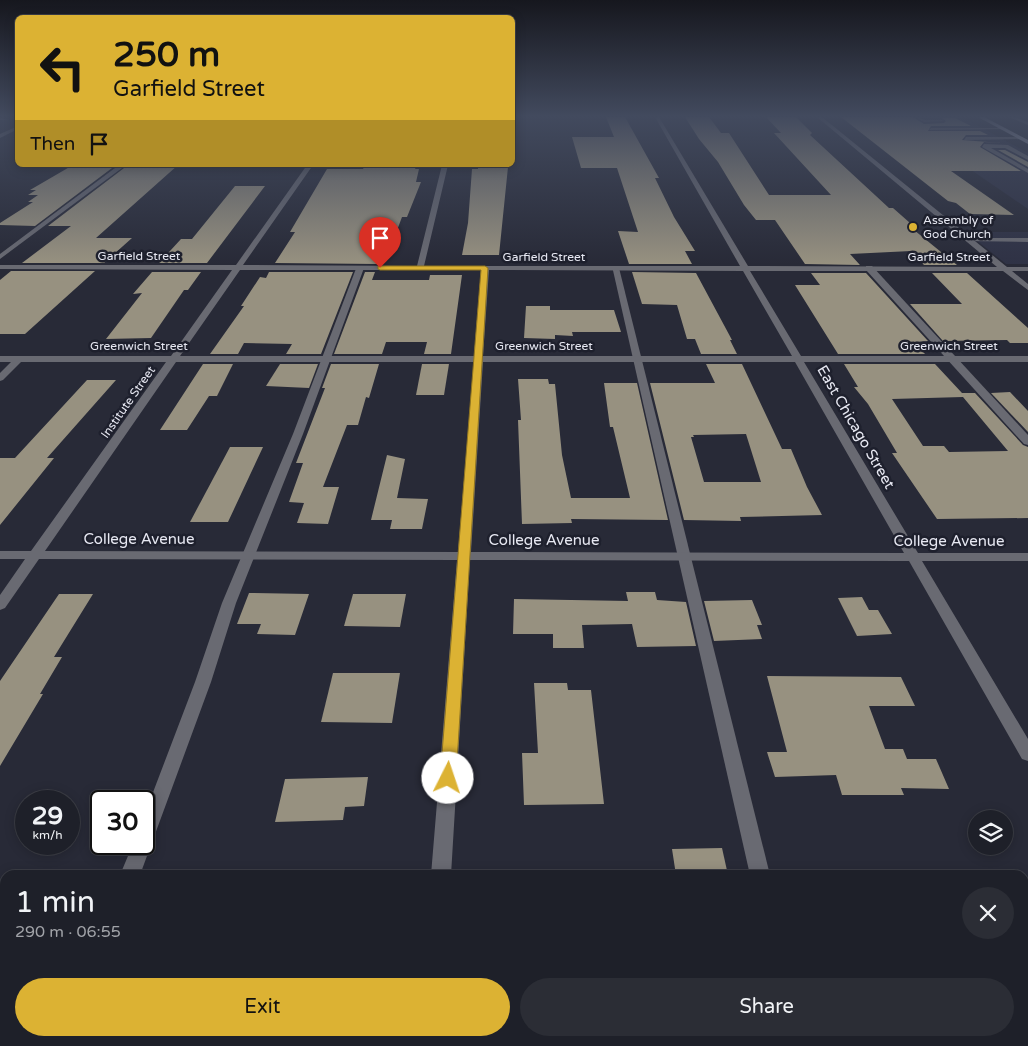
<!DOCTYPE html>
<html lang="en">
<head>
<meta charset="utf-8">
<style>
  :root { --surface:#1e2029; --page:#2b2d35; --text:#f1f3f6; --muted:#a1a3a8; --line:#3c3e46; --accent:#dcb233 }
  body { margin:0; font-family:"Varela Round",sans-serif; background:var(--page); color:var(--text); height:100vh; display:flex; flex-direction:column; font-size:19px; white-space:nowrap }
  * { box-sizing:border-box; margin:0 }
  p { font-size:16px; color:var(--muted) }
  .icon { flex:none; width:28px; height:28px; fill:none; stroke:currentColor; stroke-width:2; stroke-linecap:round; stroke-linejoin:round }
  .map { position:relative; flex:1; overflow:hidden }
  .side { position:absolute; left:0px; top:870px; width:1029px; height:176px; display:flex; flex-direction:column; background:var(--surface); border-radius:15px 15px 0 0; box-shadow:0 2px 12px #0003,0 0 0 1px var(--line) }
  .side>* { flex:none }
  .hud { position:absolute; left:15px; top:15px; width:500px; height:152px; border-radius:8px; box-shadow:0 2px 12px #0003,0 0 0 1px var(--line); background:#dcb233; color:#111; overflow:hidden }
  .controls { position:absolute; left:968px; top:810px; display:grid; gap:10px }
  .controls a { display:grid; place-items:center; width:45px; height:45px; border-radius:50%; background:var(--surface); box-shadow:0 2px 12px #0003,0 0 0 1px var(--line); font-size:25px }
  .speed { position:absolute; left:15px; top:790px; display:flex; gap:10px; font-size:25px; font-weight:700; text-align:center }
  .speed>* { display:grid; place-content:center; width:65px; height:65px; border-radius:50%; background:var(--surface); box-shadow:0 2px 12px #0003,0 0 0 1px var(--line); line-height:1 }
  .speed small { font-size:12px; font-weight:400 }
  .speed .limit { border:2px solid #111; border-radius:8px; background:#fff; color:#111 }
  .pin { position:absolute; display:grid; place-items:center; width:42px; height:42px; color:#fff; margin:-51px -21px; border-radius:50% 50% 50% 0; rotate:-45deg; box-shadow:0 0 5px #0007 }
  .pin .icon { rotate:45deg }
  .me { position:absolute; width:55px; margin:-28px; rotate:4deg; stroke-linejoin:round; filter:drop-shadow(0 0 4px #0008) }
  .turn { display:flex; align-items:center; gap:18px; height:105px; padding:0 15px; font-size:22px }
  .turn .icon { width:65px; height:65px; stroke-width:2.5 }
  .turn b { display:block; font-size:35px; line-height:42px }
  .then { display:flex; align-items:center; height:48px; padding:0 15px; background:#0003; gap:10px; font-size:19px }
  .round { display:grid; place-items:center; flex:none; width:52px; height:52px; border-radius:26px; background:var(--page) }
  .overview { display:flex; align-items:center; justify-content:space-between; height:85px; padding:0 15px }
  h1 { font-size:30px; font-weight:600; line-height:38px }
  .cta { display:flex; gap:10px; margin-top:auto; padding:10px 15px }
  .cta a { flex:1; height:58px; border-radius:30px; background:var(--accent); color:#111; font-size:20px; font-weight:600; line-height:58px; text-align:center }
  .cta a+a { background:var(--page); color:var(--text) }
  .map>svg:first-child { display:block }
  .built { fill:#2f3245 }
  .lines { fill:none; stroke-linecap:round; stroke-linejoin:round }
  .stream { fill:#60648c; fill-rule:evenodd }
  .building { fill:#979180; fill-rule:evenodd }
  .service { fill:#696a72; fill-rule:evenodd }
  .minor { fill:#696a72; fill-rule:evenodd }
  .primary { fill:#a8aab9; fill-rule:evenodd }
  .route { fill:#dcb233; stroke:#8f7421 }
  .poi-dot { fill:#dcb233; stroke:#1e202d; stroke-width:2 }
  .labels { text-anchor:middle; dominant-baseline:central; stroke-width:5; stroke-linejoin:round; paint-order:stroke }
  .far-poi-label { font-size:12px; fill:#e7e8f2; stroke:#1e202d; text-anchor:start }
  .far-street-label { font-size:12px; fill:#e7e8f2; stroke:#1e202d }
  .street-label { font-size:15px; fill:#e7e8f2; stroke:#1e202d }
</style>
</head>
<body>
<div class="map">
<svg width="1028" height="1046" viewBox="0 0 1028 1046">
  <rect width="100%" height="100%" fill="#282a37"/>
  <g class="built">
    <path d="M894,117H962L1028,153V209Z"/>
    <path d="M966,232H1028V264H1006Z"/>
  </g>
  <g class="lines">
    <path class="stream" d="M0,118L10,120H0Z"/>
  </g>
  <g class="building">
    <path d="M606,117H625L659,178H655L674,217L695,251H685L692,264H629L618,231L638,232L617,168H581L572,137H614Z"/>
    <path d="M685,117H709L721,133H729L769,195H831L774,133H781L766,117H796L812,133L810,135L889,208H893L918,230H914L957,265H924L911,251L850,254L860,265L805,264L775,220H756L744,205L718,162L699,139Z"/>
    <path d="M841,117H913L924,124L944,123L946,121L942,118L922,117L955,118L971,126H931L928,131H980L988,135H966L962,140L1002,143L984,142L980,147L1021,171H951L1014,215L970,214L956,203L948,201Z"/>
    <path d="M998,150H1005L1028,162V167Z"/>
    <path d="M73,165H116L35,226L0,225V223L33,202H28L38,195H28L36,190H30Z"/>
    <path d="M128,165H178L96,238H132L104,263H22L71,226H48Z"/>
    <path d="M365,165H417L415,169H419L416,182H421L407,217H402L396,233H387L378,264L275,263L295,232H290L327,169H363Z"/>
    <path d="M478,167H508L499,255H462L468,223L472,169H478Z"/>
    <path d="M235,186H265L207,263H159L181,239H192Z"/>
    <path d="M11,271H95L25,334H0V280Z"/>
    <path d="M152,272H201L188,290H184L151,338L106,339L142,293L133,294Z"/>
    <path d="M269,272H353L321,354H286L292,344L244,343L238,354H210L244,306H241L260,277L266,278Z"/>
    <path d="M365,272H375L372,280H429L430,275H462L451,354H424L427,342H386L382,354H334Z"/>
    <path d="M632,272L696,273L732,340H730L737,354H701L695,339H687L677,305L642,304Z"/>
    <path d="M811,273H866L928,341L914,342L925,354H838L795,285H820Z"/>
    <path d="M932,273H967L1028,328V343H1010L1007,340L943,341L910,304H962Z"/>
    <path d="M526,306H550V310H614L621,332H572L573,336L555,335V339L524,338Z"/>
    <path d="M203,364H233L217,396H209L187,430H160Z"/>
    <path d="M280,364H318L309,388L266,386Z"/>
    <path d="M331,364H379L369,398L366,397L358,425H347L323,487H339L328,524L297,523L304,503L289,502L303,463H296L325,388H322Z"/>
    <path d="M422,364H449L444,395H416Z"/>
    <path d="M706,364H742L782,449H791L807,487L822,515L740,517L741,521L684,520L650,383H715ZM746,434L761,482H704L691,437H694L693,435Z"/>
    <path d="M844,364H935L962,393H975L1023,445L1028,447V518L937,519L892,453H897L868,404L854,387H858ZM963,397L1008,451L949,452L944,446H923L892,399Z"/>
    <path d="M518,379H548L549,384H555L562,455L571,498H630L613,427H610L604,383H637L668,520L571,519L572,523L522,524L518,420H521Z"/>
    <path d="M87,380H116L47,458H54L0,525V458H15Z"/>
    <path d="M1010,392L1028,411V432L991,393Z"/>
    <path d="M230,447H263L228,522H190Z"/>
    <path d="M387,455L405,459L397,498L428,499L422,529H390L392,520H371Z"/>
    <path d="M626,592H655L657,600L686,602L696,646L637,647L632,624L582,625L584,648H553V634H513L514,599L628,601Z"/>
    <path d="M249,593L309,594L295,635L257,634L261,624H237Z"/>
    <path d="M59,594H93L54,657H62L40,694H43L0,766V681Z"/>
    <path d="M353,594H406L400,627L344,626Z"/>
    <path d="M862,597L869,610H878L892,634L857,636L838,598Z"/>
    <path d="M752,600L762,625H757L762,639L714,641L704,601Z"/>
    <path d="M333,673H400L392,723L321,722Z"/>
    <path d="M767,676L901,677L915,706H869L885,749H903L907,759H936L949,789L901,788L904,795H842L836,775L775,777L767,752H787Z"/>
    <path d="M534,683H567L568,690H591L604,804L524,805L522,753H538Z"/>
    <path d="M368,777L364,806L345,807L343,820L275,822L285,779Z"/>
    <path d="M722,848L728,875H676L672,849Z"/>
  </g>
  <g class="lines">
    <g class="service">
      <path d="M915,117L925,120H942L944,121L924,122Z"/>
      <path d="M1009,117H1015L1028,122V125Z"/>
      <path d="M931,128H1002L1004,129L929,130Z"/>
      <path d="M966,137H1022L1025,139L964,140Z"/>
      <path d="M984,144L1008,145L1028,156V160L1005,148H991L1028,169V173L982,147Z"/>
      <path d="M969,238H1028V242L967,241L965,240Z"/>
      <path d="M357,266L364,268L303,434L236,603L211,682L140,875H120L133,844H144V816L195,682L222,603L293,434Z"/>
      <path d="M612,266L619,268L770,875H750Z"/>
      <path d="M866,266H872L1028,435V445L1024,444L866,270Z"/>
      <path d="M19,356L24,359L3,380L0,381V373L16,357Z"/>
      <path d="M53,1041H75L73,1046H51Z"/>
      <path d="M790,1041H812L813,1046H791Z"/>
    </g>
    <g class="minor">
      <path d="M655,117H659L748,266L997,267L817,117H822L1007,267H1028V271H1012L1028,284V290L1003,271H750L801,356H1028V362H804L918,553H1028V561H922L1028,739V761L1022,759L909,561L470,560L451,875H431L457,560L39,559L5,608L0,610V595L25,559H0V551H31L166,362H0V356H171L232,270L0,269V265H236L307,165H313L243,265L417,266L442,165H448L424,266H740ZM240,270H481L474,356H180ZM489,270L743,271L792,356H483ZM176,362H474L458,552L45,551ZM483,362H795L904,553L471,552Z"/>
      <path d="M18,126V129L0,138V134Z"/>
      <path d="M119,165H126L0,259V254Z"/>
      <path d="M1024,1023H1028V1045L1016,1041H1024Z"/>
      <path d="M0,1027H5V1041H15L13,1046H0Z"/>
      <rect x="418" y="1041" width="22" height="5"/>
    </g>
    <path class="primary" d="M978,117H984L1028,140V144Z"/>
  </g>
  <linearGradient id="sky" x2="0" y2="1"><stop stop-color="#16171e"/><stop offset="0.44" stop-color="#424a5e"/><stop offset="1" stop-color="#424a5e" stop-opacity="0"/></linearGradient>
  <rect width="1028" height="264" fill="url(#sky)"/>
  <path class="route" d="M378,266H485L488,268L456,778L453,783L448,784L442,783L440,778L481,270H380L378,269Z"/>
  <circle class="poi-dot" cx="913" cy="227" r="5"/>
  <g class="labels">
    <g class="far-poi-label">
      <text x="923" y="220">Assembly of<tspan x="923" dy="14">God Church</tspan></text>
    </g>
    <g class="far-street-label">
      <text x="139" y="256">Garfield Street</text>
      <text x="544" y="257">Garfield Street</text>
      <text x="949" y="257">Garfield Street</text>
      <text x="139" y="346">Greenwich Street</text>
      <text x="544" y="346">Greenwich Street</text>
      <text x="949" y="346">Greenwich Street</text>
      <text transform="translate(128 402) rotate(-55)">Institute Street</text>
    </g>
    <g class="street-label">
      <text transform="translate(856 427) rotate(60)">East Chicago Street</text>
      <text x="139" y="539">College Avenue</text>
      <text x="544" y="540">College Avenue</text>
      <text x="949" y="541">College Avenue</text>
    </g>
  </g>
</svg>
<div class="controls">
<a><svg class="icon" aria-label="layers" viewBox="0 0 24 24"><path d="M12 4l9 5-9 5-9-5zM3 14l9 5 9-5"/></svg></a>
</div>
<div class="speed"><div>29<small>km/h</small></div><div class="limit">30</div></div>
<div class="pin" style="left:380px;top:268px;background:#d93025"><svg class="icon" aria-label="arrive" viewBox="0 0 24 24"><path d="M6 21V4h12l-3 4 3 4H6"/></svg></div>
<svg class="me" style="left:448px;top:778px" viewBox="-20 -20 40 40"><circle r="19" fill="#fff"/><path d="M0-13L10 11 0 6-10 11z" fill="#dcb233"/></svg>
<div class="hud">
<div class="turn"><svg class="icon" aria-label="left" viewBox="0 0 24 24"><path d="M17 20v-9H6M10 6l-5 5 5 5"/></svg><div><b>250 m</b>Garfield Street</div></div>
<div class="then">Then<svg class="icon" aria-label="arrive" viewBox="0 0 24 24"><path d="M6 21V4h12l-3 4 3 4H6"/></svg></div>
</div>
<section class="side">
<div class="overview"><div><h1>1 min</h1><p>290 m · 06:55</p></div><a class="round"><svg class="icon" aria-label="close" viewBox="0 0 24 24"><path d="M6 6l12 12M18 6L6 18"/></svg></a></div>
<div class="cta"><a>Exit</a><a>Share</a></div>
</section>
</div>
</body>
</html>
